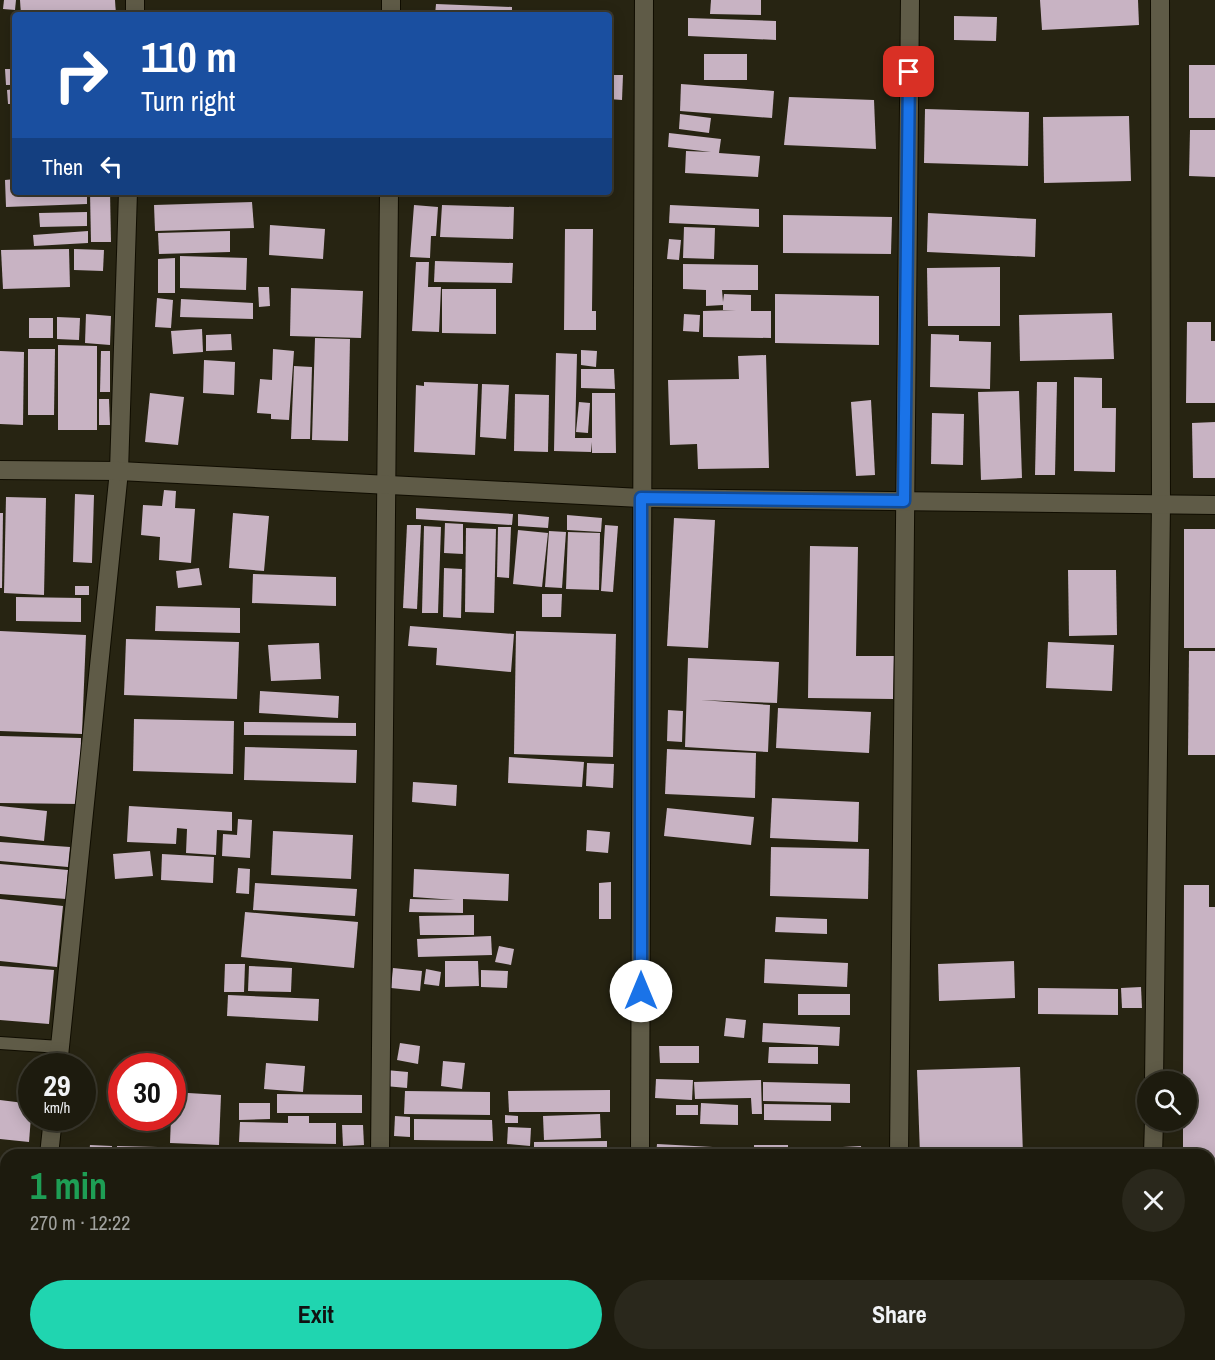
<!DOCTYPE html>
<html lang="en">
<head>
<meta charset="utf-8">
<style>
  :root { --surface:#1d1b0e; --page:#2a281c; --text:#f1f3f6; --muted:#a0a19e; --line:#3b392e; --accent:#20d5b0 }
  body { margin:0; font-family:"Archivo Narrow",sans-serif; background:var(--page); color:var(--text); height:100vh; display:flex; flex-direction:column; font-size:22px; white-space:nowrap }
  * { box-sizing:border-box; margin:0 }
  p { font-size:20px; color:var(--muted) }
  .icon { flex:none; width:33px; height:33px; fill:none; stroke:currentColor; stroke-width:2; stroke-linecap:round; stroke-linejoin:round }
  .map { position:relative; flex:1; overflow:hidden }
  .panel { position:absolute; left:0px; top:1149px; width:1215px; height:212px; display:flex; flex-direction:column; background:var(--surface); border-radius:18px 18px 0 0; box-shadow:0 3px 15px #0003,0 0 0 2px var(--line) }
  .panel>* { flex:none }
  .top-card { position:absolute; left:12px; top:12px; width:600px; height:183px; border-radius:6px; box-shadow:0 3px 15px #0003,0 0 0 2px var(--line); background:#1a4fa0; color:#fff; overflow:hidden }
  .tools { position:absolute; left:1137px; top:1071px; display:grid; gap:12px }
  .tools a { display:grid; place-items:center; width:60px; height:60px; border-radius:50%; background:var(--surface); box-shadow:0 3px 15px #0003,0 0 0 2px var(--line); font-size:30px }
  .speed { position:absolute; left:18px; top:1053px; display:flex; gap:12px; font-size:30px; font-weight:700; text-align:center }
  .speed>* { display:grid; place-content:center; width:78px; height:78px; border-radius:50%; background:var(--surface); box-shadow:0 3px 15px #0003,0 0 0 2px var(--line); line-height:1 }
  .speed small { font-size:15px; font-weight:400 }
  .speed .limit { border:9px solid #d22; background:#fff; color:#111 }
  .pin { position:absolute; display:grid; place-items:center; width:51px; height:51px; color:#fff; margin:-26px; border-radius:12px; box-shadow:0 3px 9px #0006 }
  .me { position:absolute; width:66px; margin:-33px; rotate:0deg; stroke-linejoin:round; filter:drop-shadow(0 0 4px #0008) }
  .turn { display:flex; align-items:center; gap:21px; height:126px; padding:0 30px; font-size:27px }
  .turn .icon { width:78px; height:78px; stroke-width:2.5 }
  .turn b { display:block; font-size:42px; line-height:51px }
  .then { display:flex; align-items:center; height:57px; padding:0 30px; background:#0003; gap:12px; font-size:22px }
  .round { display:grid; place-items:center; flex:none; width:63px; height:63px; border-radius:32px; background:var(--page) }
  .summary { display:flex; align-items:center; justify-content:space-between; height:102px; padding:0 30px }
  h1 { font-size:36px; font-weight:700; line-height:45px; color:#1e9e55 }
  .cta { display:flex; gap:12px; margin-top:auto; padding:12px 30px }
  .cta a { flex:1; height:69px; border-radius:36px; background:var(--accent); color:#111; font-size:24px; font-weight:700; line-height:69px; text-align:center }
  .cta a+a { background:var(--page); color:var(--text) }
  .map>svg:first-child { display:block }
  .building { fill:#c8b3c3 }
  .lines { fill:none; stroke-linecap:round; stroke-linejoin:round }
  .service-casing { stroke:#100d00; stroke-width:14 }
  .minor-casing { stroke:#100d00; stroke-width:20 }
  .tertiary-casing { stroke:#100d00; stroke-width:20 }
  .service { stroke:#5f5b47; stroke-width:12 }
  .minor { stroke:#5f5b47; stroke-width:18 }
  .tertiary { stroke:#5f5b47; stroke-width:18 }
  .route-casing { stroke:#114b97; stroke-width:15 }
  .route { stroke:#1a73e8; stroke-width:10 }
</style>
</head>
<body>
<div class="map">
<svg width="1215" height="1360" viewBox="0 0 1215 1360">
  <rect width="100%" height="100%" fill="#272412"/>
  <g class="building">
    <path d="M4,0H16L15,10L3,9Z"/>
    <path d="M20,0H115L116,15H21Z"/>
    <path d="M711,0H761V15L710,14Z"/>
    <path d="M1040,0H1138L1139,25L1042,30Z"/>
    <path d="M436,4L512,7V15H435Z"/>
    <rect x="538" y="11" width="48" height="4"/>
    <path d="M954,16L997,17L996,41L954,40Z"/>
    <path d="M688,18L776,21V40L688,36Z"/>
    <rect x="704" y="54" width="43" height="26"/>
    <rect x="1189" y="65" width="26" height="53"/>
    <path d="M5,69H15V85H6Z"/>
    <path d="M609,75H623L622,100L609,99Z"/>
    <path d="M681,84L774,91L772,118L680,111Z"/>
    <path d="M15,89V104H8L7,90Z"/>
    <path d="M789,97L874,100L876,149L784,145Z"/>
    <path d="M925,109L1029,112L1028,166L924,163Z"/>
    <path d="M680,114L711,118L709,133L679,129Z"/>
    <path d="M1129,116L1131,181L1044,183L1043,117Z"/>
    <path d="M1190,130H1215V177L1189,176Z"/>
    <path d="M669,133L721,139L719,153L760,156L758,177L685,173L686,151L711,152L668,147Z"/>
    <path d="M15,179V192H87V204L6,207L5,180Z"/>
    <path d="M90,192H110L111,242H91Z"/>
    <path d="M445,192H506V194L445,195Z"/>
    <path d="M538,192H557V193L539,196Z"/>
    <path d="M252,202L254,228L155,231L154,205Z"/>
    <path d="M414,205L438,207L436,236H431L430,258L410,257Z"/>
    <path d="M442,205L514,207L513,239L440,237Z"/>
    <path d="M670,205L759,209V227L669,223Z"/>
    <path d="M87,212V226L40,227L39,213Z"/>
    <path d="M928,213L1036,219L1035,257L927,252Z"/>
    <path d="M783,215L892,217L891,254L783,253Z"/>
    <path d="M270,225L325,229L323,259L269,255Z"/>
    <path d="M684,227L715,228L714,259L683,258Z"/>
    <path d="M565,229H593L592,311H596V330H564Z"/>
    <path d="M88,231V243L34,246L33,235Z"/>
    <path d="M230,231V252L159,254L158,233Z"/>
    <path d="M669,239L681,240L679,260L667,259Z"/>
    <path d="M69,249L70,287L3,289L1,250Z"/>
    <path d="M74,249L104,250L103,271L74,270Z"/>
    <path d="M180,256L247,258L246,290L180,288Z"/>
    <path d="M175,258V293H158V259Z"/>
    <path d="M435,261L513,263L512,283L434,282Z"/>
    <path d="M416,262H429L428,287H441L439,332L412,331Z"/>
    <path d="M683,264L758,265V290H722L723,302L724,294L751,295V311H771V338L703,337V311L736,310H723V305L706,306V290L683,289Z"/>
    <path d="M1000,267V326H928L927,268Z"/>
    <path d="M258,287H269L270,306L259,307Z"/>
    <path d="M291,288L363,291L361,338L290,336Z"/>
    <path d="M442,289H496V334L442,333Z"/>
    <path d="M775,294L879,296V345L775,343Z"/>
    <path d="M157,298L173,300L171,328L155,327Z"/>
    <path d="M181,299L253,303V319L180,317Z"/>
    <path d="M1112,313L1114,359L1020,361L1019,315Z"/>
    <path d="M86,314L111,316L110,345L85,343Z"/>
    <path d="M684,314L700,315L699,332L683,331Z"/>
    <path d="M57,317L80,318L79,340L57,339Z"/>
    <rect x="29" y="318" width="24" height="20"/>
    <path d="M1187,322H1211V341H1215V403H1186Z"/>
    <path d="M202,329L203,352L173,354L171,331Z"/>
    <path d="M231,334L232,350L206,351V335Z"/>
    <path d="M931,334L959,335V341L991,342L990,389L930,387Z"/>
    <path d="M315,338L350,339L348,441L312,440Z"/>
    <path d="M58,345L97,346V430H58Z"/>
    <path d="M28,349H55L54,415H28Z"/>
    <path d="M273,349L294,351L289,420L271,419V414L257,413L260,379L272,380Z"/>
    <path d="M581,350L597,351L596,367L581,365Z"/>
    <path d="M0,351L24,352L23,425L0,424Z"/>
    <path d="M101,351H110V392H100Z"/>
    <path d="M556,353L577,354L575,438H592V393H615L616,453H592V442L591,452L554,451Z"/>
    <path d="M766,355L769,468L698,469L697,444L670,445L668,380L739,379L738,356Z"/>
    <path d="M204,360L235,362L234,395L203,393Z"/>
    <path d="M294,366L312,367L310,439H291Z"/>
    <path d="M581,369H614L615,389L581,388Z"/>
    <path d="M1074,377L1102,378V408H1116L1115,472L1074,471Z"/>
    <path d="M424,382L478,384L475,455L414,452L416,385L424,386Z"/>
    <path d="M1037,382H1057L1055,475H1035Z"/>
    <path d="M482,384L509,385L506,439L480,437Z"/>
    <path d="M1019,391L1022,478L981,480L978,392Z"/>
    <path d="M150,393L184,397L178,445L145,442Z"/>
    <path d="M515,394L549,395L548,452L514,451Z"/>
    <path d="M99,399H109L110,425H99Z"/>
    <path d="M871,400L875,475L856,476L851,402Z"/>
    <path d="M579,402L590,403L588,433L576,432Z"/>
    <path d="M932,413L964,414L963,465L931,464Z"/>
    <path d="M1215,422V478H1193L1192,423Z"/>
    <path d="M164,490L176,491L175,508L195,509L191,563L159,560L160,537L141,535L143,505L162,506Z"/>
    <path d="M75,494L94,495L92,563L73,562Z"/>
    <path d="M6,497L46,498L44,595L4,593Z"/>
    <path d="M416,508L513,514L512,525L416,519Z"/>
    <path d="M0,513H3L2,588H0Z"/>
    <path d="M233,513L269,516L264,571L229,568Z"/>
    <path d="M518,514L549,517L548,528L518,526Z"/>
    <path d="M567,515L602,518L601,532L567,530Z"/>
    <path d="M674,518L715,520L708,648L667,646Z"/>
    <path d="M445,523L463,524V554L444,553Z"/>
    <path d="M407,525H421L417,609L403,608Z"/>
    <path d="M605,525L618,526L613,592L601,591Z"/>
    <path d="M424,526L441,527L438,613H422Z"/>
    <path d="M498,527H511L509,578L497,577Z"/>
    <path d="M466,528L496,529L494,613L465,612Z"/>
    <rect x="1184" y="529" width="31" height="119"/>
    <path d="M518,530L548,533L542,587L513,584Z"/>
    <path d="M549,531L566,532L562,588L545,587Z"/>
    <path d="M568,532L600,533L599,590L566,589Z"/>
    <path d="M810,546L858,547L856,656H894L893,699L808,698Z"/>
    <path d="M199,568L202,585L178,588L176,571Z"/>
    <path d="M444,568L462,569L461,618L443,617Z"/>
    <path d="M1068,570H1116L1117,635L1069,636Z"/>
    <path d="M253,574L336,577V606L252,603Z"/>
    <rect x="75" y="586" width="14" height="9"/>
    <path d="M542,594H562L561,617H542Z"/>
    <path d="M16,597L81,598V622L16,621Z"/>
    <path d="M156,606L240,608V633L155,631Z"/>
    <path d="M410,626L514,634L511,672L436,665L437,648L408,646Z"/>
    <path d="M0,631L86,635L82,734L0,731Z"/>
    <path d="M516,631L616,634L613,757L514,754Z"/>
    <path d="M126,639L239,642L237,699L124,695Z"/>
    <path d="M1048,642L1114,645L1112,691L1046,688Z"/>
    <path d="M319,643L321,679L271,681L268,645Z"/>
    <path d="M1189,651H1215V755H1188Z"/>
    <path d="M688,658L779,662L777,703L701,700L770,705L768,752L685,747Z"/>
    <path d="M260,691L339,696L338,718L259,713Z"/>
    <path d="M778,708L871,712L869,753L776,748Z"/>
    <path d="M668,710L683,711L682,742L667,741Z"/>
    <path d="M134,719L234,721L233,774L133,771Z"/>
    <path d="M244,722L356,723V736L244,735Z"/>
    <path d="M0,736L81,738L80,804L0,803Z"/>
    <path d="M245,747L357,750L356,783L244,780Z"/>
    <path d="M667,749L756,753L755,798L665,794Z"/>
    <path d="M509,757L584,762L582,787L508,783Z"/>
    <path d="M587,763L614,764L613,788L586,786Z"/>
    <path d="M413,782L457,785L456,806L412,802Z"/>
    <path d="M772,798L859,802L858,842L770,838Z"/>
    <path d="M0,806L47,811L44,841L0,836Z"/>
    <path d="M129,806L232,812V831L217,830L216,855L186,853L187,829L177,828L176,844L127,842Z"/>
    <path d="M667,808L754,817L751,845L664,836Z"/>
    <path d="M238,819L252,820L250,858L222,856L223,834L237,835Z"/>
    <path d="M587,830L610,832L608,853L586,851Z"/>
    <path d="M273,831L353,835L351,879L271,875Z"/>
    <path d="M0,842L70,847L68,867L0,861Z"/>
    <path d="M771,847L869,849L868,899L770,896Z"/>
    <path d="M150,851L153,876L115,879L113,854Z"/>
    <path d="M162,854L214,857L213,883L161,880Z"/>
    <path d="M0,864L68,870L66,899L0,894Z"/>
    <path d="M238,868L250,869L249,894L236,893Z"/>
    <path d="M414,869L509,874L508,901L463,899V913L409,912L410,899L455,900L413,897Z"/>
    <path d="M611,882V919H599V883Z"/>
    <path d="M255,883L357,889L355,916L253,910Z"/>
    <path d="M1184,885H1209V907H1215V1211H1209V1155H1183V1120H1186V1082H1183Z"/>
    <path d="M0,899L63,906L57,967L0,961Z"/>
    <path d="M245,912L358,922L354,968L241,957Z"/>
    <path d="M474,915V935H420L419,916Z"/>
    <path d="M776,917L827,919V934L775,932Z"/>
    <path d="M491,936L492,955L418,957L417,939Z"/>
    <path d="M499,946L514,949L511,965L495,962Z"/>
    <path d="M765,959L848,963L847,987L764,983Z"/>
    <path d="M445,961H478L479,986L445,987Z"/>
    <path d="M1014,961L1015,998L939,1001L938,964Z"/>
    <path d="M225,964H245L244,992H224Z"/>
    <path d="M0,966L54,970L49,1024L0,1020Z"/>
    <path d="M249,966L292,968L291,992L248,991Z"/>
    <path d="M393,968L422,971L420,991L391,988Z"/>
    <path d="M426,969L441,972L439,986L424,984Z"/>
    <path d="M481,970L508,971L507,988L481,987Z"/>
    <path d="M1141,987L1142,1008H1122L1121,988Z"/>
    <path d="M1038,988L1118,989V1015L1038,1014Z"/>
    <rect x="798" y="994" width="52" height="21"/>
    <path d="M228,995L319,999L318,1021L227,1016Z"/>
    <path d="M726,1018L746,1020L744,1038L724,1036Z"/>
    <path d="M763,1023L840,1027L839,1046L762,1042Z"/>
    <path d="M400,1043L420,1046L418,1064L397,1060Z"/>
    <path d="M659,1046H699V1063H660Z"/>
    <path d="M769,1047H818V1064L768,1063Z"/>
    <path d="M443,1061L465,1063L462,1089L441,1086Z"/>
    <path d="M266,1063L305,1066L303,1092L264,1089Z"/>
    <path d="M1020,1067L1023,1155H920L917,1070Z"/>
    <path d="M386,1070L408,1072L407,1088L385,1086Z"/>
    <path d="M656,1079L693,1080L692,1100L655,1098Z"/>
    <path d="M761,1080L762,1114H752L751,1098L695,1099L694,1082Z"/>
    <path d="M763,1082L850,1084V1103L763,1101Z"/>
    <path d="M610,1090V1112H509L508,1091Z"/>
    <path d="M405,1091L490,1092V1115L404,1114Z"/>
    <path d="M172,1092L221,1095L219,1145L170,1143Z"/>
    <path d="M277,1094L362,1095V1113H277Z"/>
    <path d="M0,1100L32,1104L29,1142L0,1139Z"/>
    <path d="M239,1103H270V1119L239,1120Z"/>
    <path d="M701,1103L738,1105V1125L700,1124Z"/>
    <path d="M764,1104L831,1105V1121L764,1120Z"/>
    <rect x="676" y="1105" width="22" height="10"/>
    <path d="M600,1114L601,1138L544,1140L543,1116Z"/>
    <path d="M505,1115L518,1116V1123H505Z"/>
    <path d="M288,1116H309V1123H336V1144L239,1142L240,1122L288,1123Z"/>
    <path d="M395,1116L410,1117V1137L394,1136Z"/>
    <path d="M130,1118H167V1122L130,1121Z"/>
    <path d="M414,1119L492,1120L493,1141L414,1140Z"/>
    <path d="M342,1125H363L364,1145L343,1146Z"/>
    <path d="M508,1127L531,1128L530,1146L507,1144Z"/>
    <path d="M607,1141V1155H534V1142Z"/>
    <path d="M657,1144L750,1149V1155H656Z"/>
    <path d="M90,1145L112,1146V1155H89Z"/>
    <rect x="754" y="1145" width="34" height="10"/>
    <path d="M117,1146L199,1148V1155H117Z"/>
    <path d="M861,1146L862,1155H806V1149Z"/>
    <path d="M225,1147L276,1148V1155H225Z"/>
    <path d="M281,1148L343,1150V1155H281Z"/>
    <path d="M347,1149H363L362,1155H347Z"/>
    <path d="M204,1151L223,1153V1155H204Z"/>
    <rect x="0" y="1164" width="6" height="59"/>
    <path d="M0,1226H6L5,1240L0,1239Z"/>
    <path d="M1209,1228H1215V1360H1188V1354H1209Z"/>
    <path d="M0,1244L6,1245V1263H0Z"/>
    <rect x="0" y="1267" width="6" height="45"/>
    <rect x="75" y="1354" width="127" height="6"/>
    <rect x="407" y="1354" width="20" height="6"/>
    <rect x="515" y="1354" width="78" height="6"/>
    <path d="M774,1354H818L817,1360H773Z"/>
    <rect x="923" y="1354" width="190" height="6"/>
  </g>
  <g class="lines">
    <defs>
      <path id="service" d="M0,1043L60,1047"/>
      <g id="minor">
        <path d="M135,15V0"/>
        <path d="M391,15V0"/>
        <path d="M58,1066L119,471L128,192"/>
        <path d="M1154,1082L1161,504L1160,0"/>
        <path d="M49,1155L53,1118"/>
        <path d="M380,1155L389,192"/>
        <path d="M640,1155L644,0"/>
        <path d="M899,1155L910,0"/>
        <path d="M1153,1155L1154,1120"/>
        <path d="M28,1360V1354"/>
        <path d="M378,1360V1354"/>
        <path d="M640,1360V1354"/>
        <path d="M898,1360V1354"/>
        <path d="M1151,1360V1354"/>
      </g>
      <path id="tertiary" d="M0,470L119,471L641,498L1215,505"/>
    </defs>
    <use href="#service" class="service-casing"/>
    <use href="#minor" class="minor-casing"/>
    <use href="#tertiary" class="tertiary-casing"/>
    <use href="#service" class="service"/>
    <use href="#minor" class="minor"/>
    <use href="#tertiary" class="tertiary"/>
  </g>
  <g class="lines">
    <defs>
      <path id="route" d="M641,991V498L904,501L909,72"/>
    </defs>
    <use href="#route" class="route-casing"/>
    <use href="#route" class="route"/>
  </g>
</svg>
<div class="tools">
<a><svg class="icon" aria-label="search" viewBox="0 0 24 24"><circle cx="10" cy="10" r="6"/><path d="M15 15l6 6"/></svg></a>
</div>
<div class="speed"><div>29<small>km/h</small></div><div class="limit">30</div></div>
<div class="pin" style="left:909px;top:72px;background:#d93025"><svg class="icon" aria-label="arrive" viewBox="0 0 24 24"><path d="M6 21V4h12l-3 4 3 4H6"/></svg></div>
<svg class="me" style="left:641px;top:991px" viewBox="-20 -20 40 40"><circle r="19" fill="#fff"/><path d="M0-13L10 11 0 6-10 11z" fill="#1a73e8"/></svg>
<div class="top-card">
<div class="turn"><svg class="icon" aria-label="right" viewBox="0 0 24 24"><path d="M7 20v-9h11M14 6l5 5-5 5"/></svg><div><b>110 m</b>Turn right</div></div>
<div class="then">Then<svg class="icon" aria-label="left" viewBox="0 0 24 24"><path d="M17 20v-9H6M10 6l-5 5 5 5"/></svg></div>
</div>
<section class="panel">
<div class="summary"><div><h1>1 min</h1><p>270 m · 12:22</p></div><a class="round"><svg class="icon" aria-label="close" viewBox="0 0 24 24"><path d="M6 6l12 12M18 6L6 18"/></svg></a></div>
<div class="cta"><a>Exit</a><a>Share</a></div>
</section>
</div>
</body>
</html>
